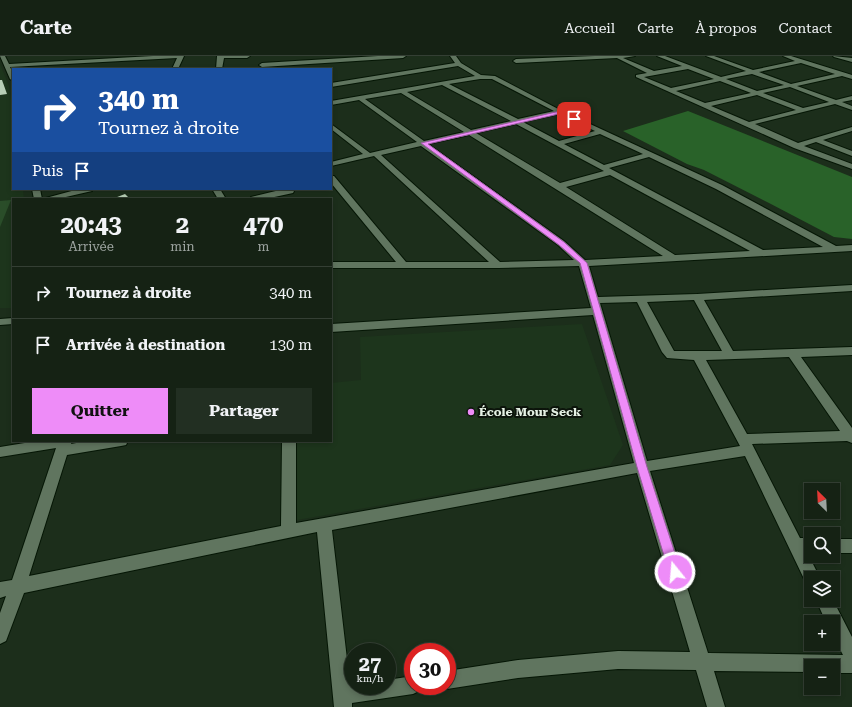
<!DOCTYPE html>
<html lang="fr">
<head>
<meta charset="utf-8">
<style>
  :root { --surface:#152214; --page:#222f22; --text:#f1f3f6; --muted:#9da4a0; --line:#343f34; --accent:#ee8cf8 }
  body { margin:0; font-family:"Roboto Serif",serif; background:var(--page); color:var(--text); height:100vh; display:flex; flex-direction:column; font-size:15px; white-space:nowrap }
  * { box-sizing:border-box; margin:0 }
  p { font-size:13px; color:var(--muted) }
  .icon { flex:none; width:22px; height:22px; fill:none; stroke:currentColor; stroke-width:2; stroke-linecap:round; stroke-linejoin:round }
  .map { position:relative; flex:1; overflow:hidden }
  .drawer { position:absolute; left:12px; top:142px; width:320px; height:244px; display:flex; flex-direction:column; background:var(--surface); border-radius:0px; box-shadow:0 2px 6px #0003,0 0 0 1px var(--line) }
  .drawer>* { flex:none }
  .top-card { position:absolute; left:12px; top:12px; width:320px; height:122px; border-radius:0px; box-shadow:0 2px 6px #0003,0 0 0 1px var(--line); background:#1a4fa0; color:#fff; overflow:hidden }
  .needle { width:26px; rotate:336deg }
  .fabs { position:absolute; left:804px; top:427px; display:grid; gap:8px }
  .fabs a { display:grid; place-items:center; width:36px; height:36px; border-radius:0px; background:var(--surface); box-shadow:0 2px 6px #0003,0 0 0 1px var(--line); font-size:20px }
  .speed { position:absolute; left:344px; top:587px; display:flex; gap:8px; font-size:20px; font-weight:700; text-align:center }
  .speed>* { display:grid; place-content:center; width:52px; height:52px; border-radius:50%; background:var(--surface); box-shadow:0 2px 6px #0003,0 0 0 1px var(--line); line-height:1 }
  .speed small { font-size:10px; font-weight:400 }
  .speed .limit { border:6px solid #d22; background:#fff; color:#111 }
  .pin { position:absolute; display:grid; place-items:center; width:34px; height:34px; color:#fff; margin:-17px; border-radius:8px; box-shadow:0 2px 6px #0006 }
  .me { position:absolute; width:44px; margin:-22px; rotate:343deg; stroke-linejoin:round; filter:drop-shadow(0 0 3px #0008) }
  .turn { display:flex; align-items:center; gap:14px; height:84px; padding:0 20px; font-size:18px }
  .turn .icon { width:52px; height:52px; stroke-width:2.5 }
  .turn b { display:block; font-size:28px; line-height:34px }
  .then { display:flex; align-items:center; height:38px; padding:0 20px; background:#0003; gap:8px; font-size:15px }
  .eta { display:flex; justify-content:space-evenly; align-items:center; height:68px; text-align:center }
  .eta b { font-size:24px; font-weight:700; line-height:28px }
  .button { display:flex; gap:8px; margin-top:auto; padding:8px 20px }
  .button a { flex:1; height:46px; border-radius:0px; background:var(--accent); color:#111; font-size:16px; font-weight:700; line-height:46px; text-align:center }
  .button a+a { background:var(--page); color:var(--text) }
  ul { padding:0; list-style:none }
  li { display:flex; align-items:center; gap:12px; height:52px; padding:0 20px; border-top:1px solid var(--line) }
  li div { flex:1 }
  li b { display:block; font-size:15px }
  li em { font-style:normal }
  header { display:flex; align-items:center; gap:24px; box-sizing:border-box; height:56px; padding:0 20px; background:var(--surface); border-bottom:1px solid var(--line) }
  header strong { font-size:19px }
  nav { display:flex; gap:22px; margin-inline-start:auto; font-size:14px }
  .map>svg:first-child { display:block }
  .built { fill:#1d351c }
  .green { fill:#2a4d29 }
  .water { fill:#296229 }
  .building { fill:#b7ceb6 }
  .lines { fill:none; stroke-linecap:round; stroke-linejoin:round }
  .minor-casing { stroke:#051605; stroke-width:2 }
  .minor { fill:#60755f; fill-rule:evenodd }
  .route { fill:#ee8cf8; stroke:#9b5ba1 }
  .poi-dot { fill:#ee8cf8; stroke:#0c140b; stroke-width:1.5 }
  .labels { text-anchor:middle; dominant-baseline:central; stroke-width:4; stroke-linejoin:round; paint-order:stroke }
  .poi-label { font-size:12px; font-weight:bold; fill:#e5f1e4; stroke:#0c140b; text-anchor:start }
</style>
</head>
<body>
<header>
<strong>Carte</strong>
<nav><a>Accueil</a><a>Carte</a><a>À propos</a><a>Contact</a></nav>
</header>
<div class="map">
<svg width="852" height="651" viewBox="0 0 852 651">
  <rect width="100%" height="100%" fill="#1c2e1b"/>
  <g class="built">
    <path d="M0,8L9,30L13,57V133H23L24,143H13V252H0Z"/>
    <path d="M582,268L623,389L610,409L297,464L296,385H331V327L361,324L360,281Z"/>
  </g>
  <path class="green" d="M11,144L0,171V145Z"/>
  <path class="water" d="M688,55L852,121V183L834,181L769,147L704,114L687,108L623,75Z"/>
  <g class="building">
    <path d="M0,24H2L7,38L0,39Z"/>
    <path d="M125,138L130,143H112Z"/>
  </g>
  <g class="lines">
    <defs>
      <g id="minor">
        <path d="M0,0H5L9,8L153,0H184L178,13H172L177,2L10,11L13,17V25L10,23Z"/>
        <path d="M217,0H250L247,2H224L222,13H216Z"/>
        <path d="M378,0H406L403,2L262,11L259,9L262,7Z"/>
        <path d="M450,0H456L461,7L481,19L495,20L562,55L722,129L836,190L852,189V195L589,210L598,241L697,238L852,229V235L704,244L733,295L852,291V299L801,301L852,372V387L847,385L752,388L800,482H811V496H807L820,522H811V529L806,527L745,400L650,415L708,597L843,599L833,580V566H826L816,544H833L852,581V617H833V610H811V616L714,615L725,651H707L696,614L618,613L518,622L447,633L441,630H447V615L518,604L618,595L690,596L637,417L332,474L350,629L387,630V624L413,620V630H422L419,635L413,638L352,647V651H334L317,476L24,537L6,585L0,588V557L6,540L0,542V526L12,524L56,392L0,401V391L37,385H72L71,388L87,385H128L126,389L121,390L67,399L29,520L281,470L282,385H296V467L634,407L593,259L331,276V268L591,252L579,210L498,212H331V206H396L331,127V120H334L406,206H489L374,100L331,110V106L363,98L331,73V68L370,97L417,86L359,44L331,49V45L475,20L458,10L331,31V27L455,7ZM480,23H492L554,55L518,63L449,28ZM442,29L511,65L471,74L407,36ZM401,37L464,76L424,85L365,43ZM559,58L595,75L559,85L523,66ZM516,68L604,115L560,127L476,77ZM600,78L643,98L604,109L564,88ZM469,79L663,200L585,204L564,185L428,88ZM421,90L558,189L574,204L500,206L381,99ZM649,101L716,133L823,191L763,194L609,112ZM610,119L750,195L675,199L566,131ZM694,244L722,295H674L647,246ZM637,246L662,296L667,302L694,304L740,390L647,405L600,247ZM789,301L840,375L747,378L706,304Z"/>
        <path d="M595,0H635L623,2L654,15L682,10L657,0H665L721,21L746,15L706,0H714L753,14L795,5L783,0H791L852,19V23L842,20L797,30L836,44L852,40V44L842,46L852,50V54L835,48L755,68L798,87L852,71V75L823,84L852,95V100L816,86L804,90L852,108V113L794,92L636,21V19L647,17L617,2L516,7L513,5L516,3ZM801,7L835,18L791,28L759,16ZM688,13L714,23L671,32L644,21ZM752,18L784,29L757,35L726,23ZM720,25L751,37L705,47L676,35ZM790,31L829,46L803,52L763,37ZM757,39L796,54L749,66L711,50Z"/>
        <path d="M833,0L852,2V6L834,1Z"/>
        <path d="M32,133H40L42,143L79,133H93L92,135L57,143H34Z"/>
        <path d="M212,133H220L226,143H218Z"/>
        <path d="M284,133H293L294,135L293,137L265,143H250L251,141Z"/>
        <path d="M13,262V268L0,269V263Z"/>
        <rect x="833" y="483" width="19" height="14"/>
      </g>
    </defs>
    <use href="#minor" class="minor-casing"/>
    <use href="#minor" class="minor"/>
  </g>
  <path class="route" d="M560,55L577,63L572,64L559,58L428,88L564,186L587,207L647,411L681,516L679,520L675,521L671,520L669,516L637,411L580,207L559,189L421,87Z"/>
  <circle class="poi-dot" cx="471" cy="356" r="4"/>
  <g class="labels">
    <g class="poi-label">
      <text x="479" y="356">École Mour Seck</text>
    </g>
  </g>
</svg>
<div class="fabs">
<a><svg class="needle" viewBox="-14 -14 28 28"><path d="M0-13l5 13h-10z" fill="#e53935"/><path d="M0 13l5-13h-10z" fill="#9da4a0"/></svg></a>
<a><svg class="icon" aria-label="search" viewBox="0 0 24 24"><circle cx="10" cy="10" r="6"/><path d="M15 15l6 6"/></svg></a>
<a><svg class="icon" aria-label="layers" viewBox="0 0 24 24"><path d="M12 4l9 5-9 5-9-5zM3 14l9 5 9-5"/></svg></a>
<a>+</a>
<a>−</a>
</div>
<div class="speed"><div>27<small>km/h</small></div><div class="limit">30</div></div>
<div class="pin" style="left:574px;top:63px;background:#d93025"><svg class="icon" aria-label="arrive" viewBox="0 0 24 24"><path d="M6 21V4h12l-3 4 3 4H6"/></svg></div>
<svg class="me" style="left:675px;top:516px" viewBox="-20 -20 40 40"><circle r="17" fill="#ee8cf8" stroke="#fff" stroke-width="3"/><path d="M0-11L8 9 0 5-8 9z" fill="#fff"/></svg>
<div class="top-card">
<div class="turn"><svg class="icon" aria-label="right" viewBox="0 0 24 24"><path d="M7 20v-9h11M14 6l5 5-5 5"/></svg><div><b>340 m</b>Tournez à droite</div></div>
<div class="then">Puis<svg class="icon" aria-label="arrive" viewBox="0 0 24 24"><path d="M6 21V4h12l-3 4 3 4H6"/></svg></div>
</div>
<section class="drawer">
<div class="eta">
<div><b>20:43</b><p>Arrivée</p></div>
<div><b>2</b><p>min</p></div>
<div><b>470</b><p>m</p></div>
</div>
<ul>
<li><svg class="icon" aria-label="right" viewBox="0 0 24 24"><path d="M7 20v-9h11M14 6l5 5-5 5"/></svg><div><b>Tournez à droite</b></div><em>340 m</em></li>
<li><svg class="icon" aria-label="arrive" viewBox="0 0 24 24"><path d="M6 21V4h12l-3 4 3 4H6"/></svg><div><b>Arrivée à destination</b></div><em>130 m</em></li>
</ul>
<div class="button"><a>Quitter</a><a>Partager</a></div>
</section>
</div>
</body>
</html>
